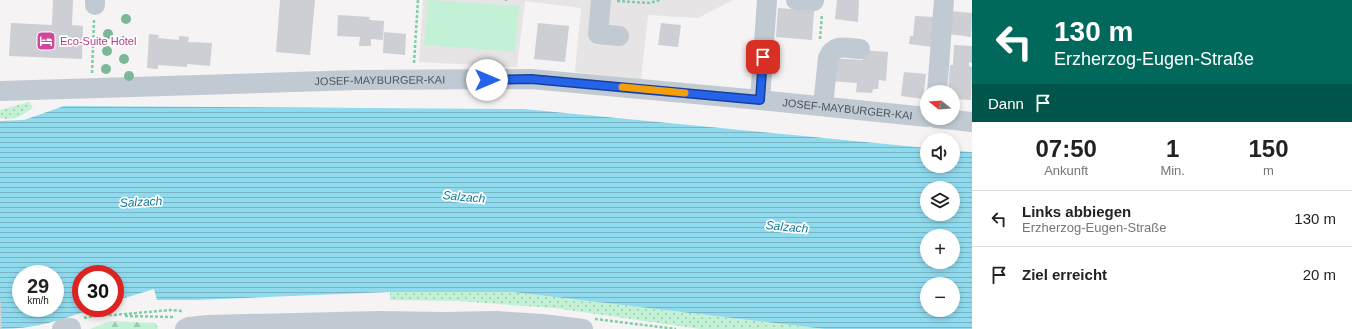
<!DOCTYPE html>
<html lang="de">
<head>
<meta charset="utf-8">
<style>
  :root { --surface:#fff; --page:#f6f6f6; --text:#222; --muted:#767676; --line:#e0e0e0 }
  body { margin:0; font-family:Arial,sans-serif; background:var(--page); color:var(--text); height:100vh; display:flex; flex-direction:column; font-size:15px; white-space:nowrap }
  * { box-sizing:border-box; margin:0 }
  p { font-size:13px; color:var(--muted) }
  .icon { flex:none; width:22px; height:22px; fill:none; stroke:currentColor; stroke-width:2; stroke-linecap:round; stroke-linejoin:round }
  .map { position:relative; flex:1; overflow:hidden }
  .panel { display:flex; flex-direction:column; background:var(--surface); width:380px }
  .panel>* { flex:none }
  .hud { background:#00695c; color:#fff; overflow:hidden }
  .needle { width:26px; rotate:287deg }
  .fabs { position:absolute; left:920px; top:85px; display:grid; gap:8px }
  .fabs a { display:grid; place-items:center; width:40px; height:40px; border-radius:50%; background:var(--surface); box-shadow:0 2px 6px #0003; font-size:20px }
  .speed { position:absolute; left:12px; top:265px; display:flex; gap:8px; font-size:20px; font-weight:700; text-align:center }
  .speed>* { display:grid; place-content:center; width:52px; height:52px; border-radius:50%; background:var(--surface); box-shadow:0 2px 6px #0003; line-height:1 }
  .speed small { font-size:10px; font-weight:400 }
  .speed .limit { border:6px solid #d22; background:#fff; color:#111 }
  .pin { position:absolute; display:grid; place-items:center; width:34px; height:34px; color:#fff; margin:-17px; border-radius:8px; box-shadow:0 2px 6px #0006 }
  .me { position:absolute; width:44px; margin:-22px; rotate:90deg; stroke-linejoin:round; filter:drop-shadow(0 0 3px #0008) }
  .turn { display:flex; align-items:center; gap:14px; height:84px; padding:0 16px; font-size:18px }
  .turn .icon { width:52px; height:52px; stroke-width:2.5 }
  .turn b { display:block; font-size:28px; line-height:34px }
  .then { display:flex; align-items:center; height:38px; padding:0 16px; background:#0003; gap:8px; font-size:15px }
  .eta { display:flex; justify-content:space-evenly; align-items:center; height:68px; text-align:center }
  .eta b { font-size:24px; font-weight:800; line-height:28px }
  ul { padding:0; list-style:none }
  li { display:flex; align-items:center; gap:12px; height:56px; padding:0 16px; border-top:1px solid var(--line) }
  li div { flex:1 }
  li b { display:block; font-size:15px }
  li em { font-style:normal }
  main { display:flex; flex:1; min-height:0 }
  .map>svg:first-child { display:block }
  .education { fill:#e6e4e5 }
  .grass { fill:url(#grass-dots) }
  .forest { fill:url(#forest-firs) }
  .pitch { fill:#c3f1d5 }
  .water { fill:url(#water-rules); fill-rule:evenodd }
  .building { fill:#cdcfd5 }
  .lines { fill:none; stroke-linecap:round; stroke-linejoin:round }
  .path { stroke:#7ad0a6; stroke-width:2.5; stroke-dasharray:3 2; stroke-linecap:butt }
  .minor { stroke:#c1cad2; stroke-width:20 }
  .tree { fill:#7bb799 }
  .route-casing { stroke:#184099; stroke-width:10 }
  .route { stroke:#2563eb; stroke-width:7 }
  .slow { stroke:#f59e0b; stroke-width:7 }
  .labels { text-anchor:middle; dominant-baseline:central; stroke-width:3.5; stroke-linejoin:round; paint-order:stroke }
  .hotel-label { font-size:11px; fill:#b23c85; stroke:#fff; text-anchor:start }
  .street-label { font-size:11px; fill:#4a5661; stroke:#fff }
  .water-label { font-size:12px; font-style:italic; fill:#0c7c9b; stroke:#fff }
</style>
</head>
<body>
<main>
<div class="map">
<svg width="972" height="329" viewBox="0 0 972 329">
  <defs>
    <pattern id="grass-dots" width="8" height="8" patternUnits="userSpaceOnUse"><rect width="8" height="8" fill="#c3f1d5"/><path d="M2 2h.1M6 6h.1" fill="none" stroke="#a0c6b0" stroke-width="1.8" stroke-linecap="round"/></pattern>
    <pattern id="forest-firs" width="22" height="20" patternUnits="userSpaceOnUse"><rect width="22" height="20" fill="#c3f1d5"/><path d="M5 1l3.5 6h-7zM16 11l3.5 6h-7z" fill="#a0c6b0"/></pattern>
    <pattern id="water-rules" width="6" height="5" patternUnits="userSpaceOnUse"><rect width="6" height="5" fill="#90daee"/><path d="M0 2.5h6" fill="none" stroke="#78b4c4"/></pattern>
  </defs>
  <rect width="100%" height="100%" fill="#f5f3f3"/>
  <path class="education" d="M423,0H733L698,18L648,15L641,80L575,72L581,8L525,1L517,67L419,62Z"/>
  <g class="grass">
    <path d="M29,102L33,107C22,116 19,118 5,119L4,118H0V110Z"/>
    <path d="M390,292H513L824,329H700L554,308L458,301L390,300Z"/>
  </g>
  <path class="forest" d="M110,321L156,323L158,329H90Z"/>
  <path class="pitch" d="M428,0L519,6L515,52L424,45Z"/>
  <path class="water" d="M64,106L524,109L927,148V166H953V151L972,152V329H824L513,292H390L196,300H157L154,289L115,301V274H81V308H95C62,320 35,329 0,329V121L24,120ZM927,188H953V214H927ZM927,236H953V262H927ZM21,274H55V308H21ZM927,284H953V310H927Z"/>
  <g class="building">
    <path d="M53,0H73L72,25L83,26L82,59L9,56L11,23L52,25Z"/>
    <path d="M280,0H315L310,55L276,52Z"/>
    <path d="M837,0H859L858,22L835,19Z"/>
    <path d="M778,8L814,11L812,40L776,37Z"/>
    <path d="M951,11L972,13L971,37L949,34Z"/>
    <path d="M338,15L370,17L369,20L384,21L383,40L371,39V46H359L360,37L337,36Z"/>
    <path d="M915,16L934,17L932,47L909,44L910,36H913Z"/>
    <path d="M538,23L569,26L565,62L534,59Z"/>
    <path d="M661,23L681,25L678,47L658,45Z"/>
    <path d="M384,32L406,34L405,55L383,53Z"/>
    <path d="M149,34L159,35L158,38L179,40V36L189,37L188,42L212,43L210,66L187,64V67L158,65V69L147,68Z"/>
    <path d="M954,45L972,46V63L969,62V66L972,67L971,100L953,99V92H948L950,65H953Z"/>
    <path d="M862,50L888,52L886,81L879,80L878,89H873L872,93L856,92L857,83L829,81L832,58L862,60Z"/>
    <path d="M904,72L926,74L923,99L901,96Z"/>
    <path d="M0,302H1L2,329H0Z"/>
  </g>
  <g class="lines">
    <g class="path">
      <path d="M506,0V1"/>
      <path d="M617,1L649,3L660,0"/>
      <path d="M820,39L822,14"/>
      <path d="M414,63L418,0"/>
      <path d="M92,73L94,20"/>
      <path d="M114,315L171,310L183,311"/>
      <path d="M125,316L174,317"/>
      <path d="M84,318L101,315H114"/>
      <path d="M595,319L676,329"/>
    </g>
    <g class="minor">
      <path d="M601,0L598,34L619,36"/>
      <path d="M796,0L814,1"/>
      <path d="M95,5V0"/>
      <path id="s1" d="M0,91L358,80L531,79L760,100L927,117"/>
      <path d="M937,92L944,0"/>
      <path d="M760,100L767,0"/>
      <path d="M823,106L828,58C834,43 846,48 860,49"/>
      <path d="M936,118L972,122"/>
      <path d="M62,329L71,328"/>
      <path d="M185,329L189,327L208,325L378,321L443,322L495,321L542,324L583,329"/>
    </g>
  </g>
  <g class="tree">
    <circle cx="126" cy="19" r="5"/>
    <circle cx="108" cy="34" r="5"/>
    <circle cx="124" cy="41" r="5"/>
    <circle cx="107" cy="51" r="5"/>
    <circle cx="124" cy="59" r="5"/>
    <circle cx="106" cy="69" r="5"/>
    <circle cx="129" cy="76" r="5"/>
  </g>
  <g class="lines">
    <defs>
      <path id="route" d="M487,80L531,79L760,100L763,57"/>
    </defs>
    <use href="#route" class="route-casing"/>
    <use href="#route" class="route"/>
    <path class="slow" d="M622,87L685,93"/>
  </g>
  <defs>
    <symbol id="hotel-square" viewBox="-11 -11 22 22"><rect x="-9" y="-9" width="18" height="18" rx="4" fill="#d1479c" stroke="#fff"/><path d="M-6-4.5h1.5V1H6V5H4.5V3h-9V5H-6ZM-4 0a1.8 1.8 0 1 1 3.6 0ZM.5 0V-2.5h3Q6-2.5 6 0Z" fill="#fff"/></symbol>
  </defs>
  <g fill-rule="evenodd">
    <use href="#hotel-square" x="35" y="30" width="22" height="22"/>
  </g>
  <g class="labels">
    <g class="hotel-label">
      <text x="60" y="41">Eco-Suite Hotel</text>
    </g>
    <g class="street-label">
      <text stroke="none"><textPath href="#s1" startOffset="380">JOSEF-MAYBURGER-KAI</textPath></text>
      <text stroke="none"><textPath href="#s1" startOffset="849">JOSEF-MAYBURGER-KAI</textPath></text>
    </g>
    <g class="water-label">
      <text transform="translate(464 197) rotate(5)">Salzach</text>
      <text transform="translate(141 202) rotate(-3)">Salzach</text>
      <text transform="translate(787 227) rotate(5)">Salzach</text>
    </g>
  </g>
</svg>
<div class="fabs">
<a><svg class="needle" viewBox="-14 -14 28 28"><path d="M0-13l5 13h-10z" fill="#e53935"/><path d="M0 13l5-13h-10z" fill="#767676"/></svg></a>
<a><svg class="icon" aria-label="sound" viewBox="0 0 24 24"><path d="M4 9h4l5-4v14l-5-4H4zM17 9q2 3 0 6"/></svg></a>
<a><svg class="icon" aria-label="layers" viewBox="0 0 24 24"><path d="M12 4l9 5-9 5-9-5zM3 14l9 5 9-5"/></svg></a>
<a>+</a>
<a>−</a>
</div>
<div class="speed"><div>29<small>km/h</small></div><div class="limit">30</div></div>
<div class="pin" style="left:763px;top:57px;background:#d93025"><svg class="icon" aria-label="arrive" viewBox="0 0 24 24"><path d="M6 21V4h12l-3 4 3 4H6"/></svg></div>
<svg class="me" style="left:487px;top:80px" viewBox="-20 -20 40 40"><circle r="19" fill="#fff"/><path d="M0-13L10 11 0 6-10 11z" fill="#2563eb"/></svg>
</div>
<section class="panel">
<div class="hud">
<div class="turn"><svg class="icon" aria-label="left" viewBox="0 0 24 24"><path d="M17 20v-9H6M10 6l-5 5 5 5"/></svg><div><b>130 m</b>Erzherzog-Eugen-Straße</div></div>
<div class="then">Dann<svg class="icon" aria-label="arrive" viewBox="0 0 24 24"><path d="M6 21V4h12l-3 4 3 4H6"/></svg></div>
</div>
<div class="eta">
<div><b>07:50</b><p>Ankunft</p></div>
<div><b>1</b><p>Min.</p></div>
<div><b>150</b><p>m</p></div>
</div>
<ul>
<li><svg class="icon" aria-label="left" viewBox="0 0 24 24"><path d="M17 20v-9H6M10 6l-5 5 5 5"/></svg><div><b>Links abbiegen</b><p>Erzherzog-Eugen-Straße</p></div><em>130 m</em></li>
<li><svg class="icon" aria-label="arrive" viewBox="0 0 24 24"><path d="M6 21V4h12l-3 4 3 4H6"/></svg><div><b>Ziel erreicht</b></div><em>20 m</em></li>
</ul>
</section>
</main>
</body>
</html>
